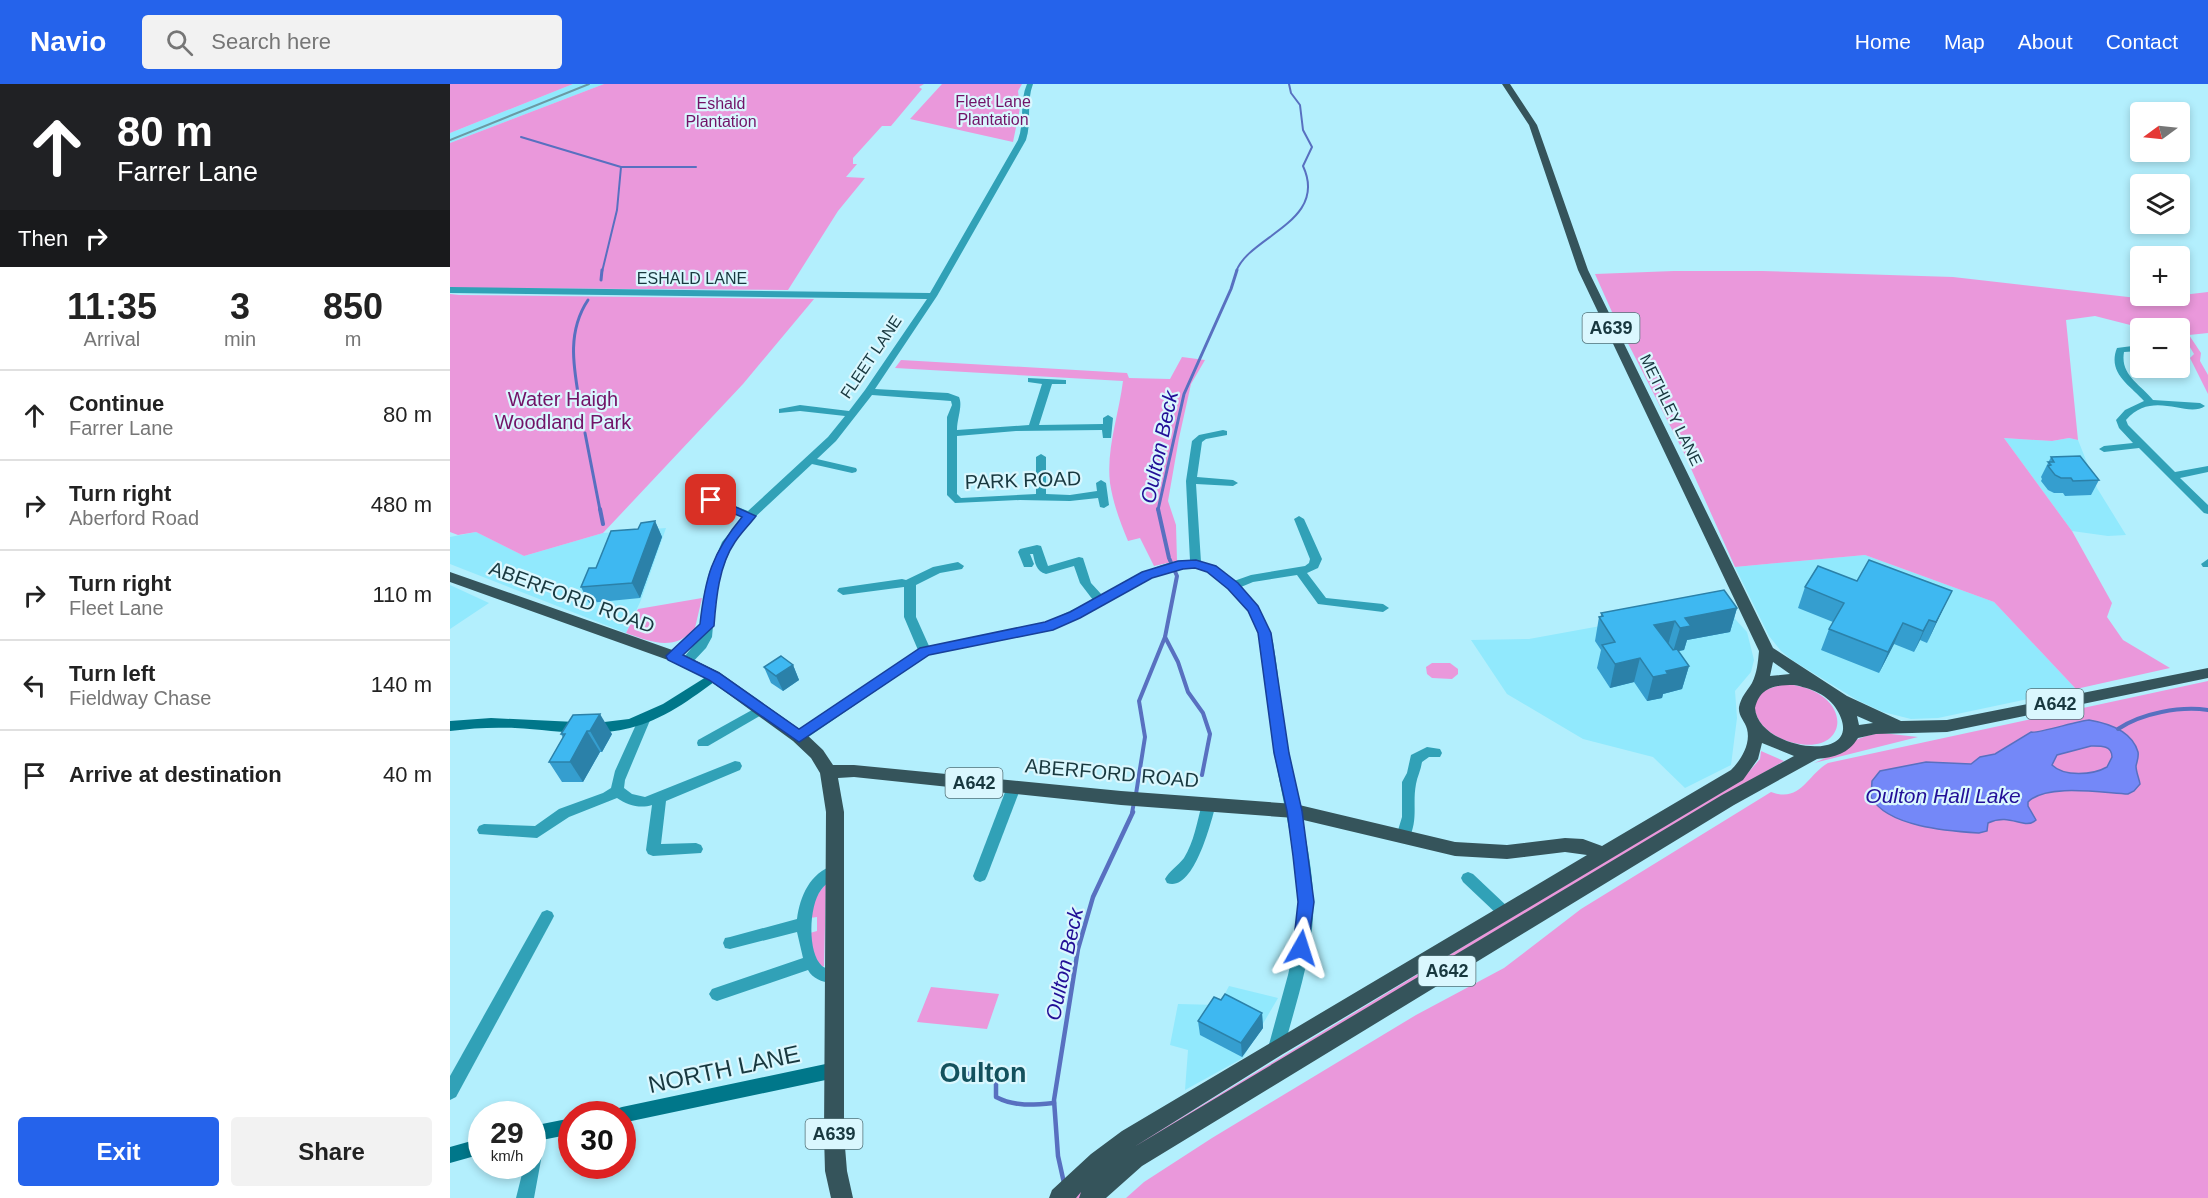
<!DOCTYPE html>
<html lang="en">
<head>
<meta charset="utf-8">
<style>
  :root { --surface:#fff; --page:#f2f2f2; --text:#222; --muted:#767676; --line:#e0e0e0; --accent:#2563eb }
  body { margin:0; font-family:Arial,sans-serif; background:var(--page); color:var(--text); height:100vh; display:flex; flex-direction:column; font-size:22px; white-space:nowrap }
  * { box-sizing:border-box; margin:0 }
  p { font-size:20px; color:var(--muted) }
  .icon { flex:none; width:33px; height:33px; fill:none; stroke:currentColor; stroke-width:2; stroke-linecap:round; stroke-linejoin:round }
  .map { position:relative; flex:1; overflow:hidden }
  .details { display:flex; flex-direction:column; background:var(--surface); width:450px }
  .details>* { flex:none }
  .hud { background:#202124; color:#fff; overflow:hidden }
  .needle { width:39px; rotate:255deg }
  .fabs { position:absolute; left:1680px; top:18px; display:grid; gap:12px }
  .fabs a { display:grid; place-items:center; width:60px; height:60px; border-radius:6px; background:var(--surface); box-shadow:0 3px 9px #0003; font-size:30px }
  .speed { position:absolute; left:18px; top:1017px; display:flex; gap:12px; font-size:30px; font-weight:700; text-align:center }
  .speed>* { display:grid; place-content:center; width:78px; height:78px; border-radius:50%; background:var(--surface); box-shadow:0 3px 9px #0003; line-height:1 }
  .speed small { font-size:15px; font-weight:400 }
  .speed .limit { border:9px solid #d22; background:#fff; color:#111 }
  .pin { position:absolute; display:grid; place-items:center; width:51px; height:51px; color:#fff; margin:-26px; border-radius:12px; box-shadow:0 3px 9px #0006 }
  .me { position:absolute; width:66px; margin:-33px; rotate:6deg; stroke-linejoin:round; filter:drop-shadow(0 0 4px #0008) }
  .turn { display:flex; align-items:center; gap:21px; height:126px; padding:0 18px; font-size:27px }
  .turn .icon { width:78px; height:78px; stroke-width:2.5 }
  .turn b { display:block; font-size:42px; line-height:51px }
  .then { display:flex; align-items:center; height:57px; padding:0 18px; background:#0003; gap:12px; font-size:22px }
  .eta { display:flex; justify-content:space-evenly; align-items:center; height:102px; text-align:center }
  .eta b { font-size:36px; font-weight:700; line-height:42px }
  .button { display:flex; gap:12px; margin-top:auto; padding:12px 18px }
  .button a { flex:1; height:69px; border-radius:6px; background:var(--accent); color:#fff; font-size:24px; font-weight:700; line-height:69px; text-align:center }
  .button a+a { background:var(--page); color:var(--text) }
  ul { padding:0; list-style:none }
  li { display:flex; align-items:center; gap:18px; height:90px; padding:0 18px; border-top:2px solid var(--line) }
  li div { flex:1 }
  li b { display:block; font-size:22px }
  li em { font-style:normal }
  header { display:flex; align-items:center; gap:36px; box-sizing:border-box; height:84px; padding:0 30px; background:var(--accent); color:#fff }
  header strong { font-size:28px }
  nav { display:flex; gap:33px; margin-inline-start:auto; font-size:21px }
  .search { width:420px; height:54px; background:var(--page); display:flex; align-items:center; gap:15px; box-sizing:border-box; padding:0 21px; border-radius:6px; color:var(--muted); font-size:22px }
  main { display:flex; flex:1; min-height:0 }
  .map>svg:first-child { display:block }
  .built { fill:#91e9fd }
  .green { fill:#ea98db }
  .water { fill:#7488f8; stroke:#5870c0; stroke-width:1.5; fill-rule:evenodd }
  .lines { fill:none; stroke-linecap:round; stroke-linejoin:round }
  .stream-far3 { stroke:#5870c0; stroke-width:2 }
  .stream-far2 { stroke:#5870c0; stroke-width:3 }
  .stream-far1 { stroke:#5870c0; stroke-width:4 }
  .stream { stroke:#5870c0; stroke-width:4.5 }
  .street { fill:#31a1b7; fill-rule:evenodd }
  .secondary { fill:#00778a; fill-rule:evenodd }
  .primary { fill:#35545b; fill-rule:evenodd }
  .rail { stroke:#6b9aa4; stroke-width:2 }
  .wall { fill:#359ecf }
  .shaded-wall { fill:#2b81a9 }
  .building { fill:#3eb8f1; stroke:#2b81a9; stroke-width:1.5 }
  .route { fill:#2563eb; stroke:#184099; stroke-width:1.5 }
  .labels { text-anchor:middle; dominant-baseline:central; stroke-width:4.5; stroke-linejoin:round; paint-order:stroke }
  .far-park-label { font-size:16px; fill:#721367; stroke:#daf7fe }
  .far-street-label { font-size:16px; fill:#18383f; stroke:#daf7fe }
  .shield { fill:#daf7fe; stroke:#527178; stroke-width:1.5 }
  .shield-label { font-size:18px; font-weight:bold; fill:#18383f }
  .park-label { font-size:20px; fill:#721367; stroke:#daf7fe }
  .street-label { font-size:20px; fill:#18383f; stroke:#daf7fe }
  .water-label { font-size:21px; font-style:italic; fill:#220f97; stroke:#daf7fe }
  .near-street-label { font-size:24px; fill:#18383f; stroke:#daf7fe }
  .near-quarter-label { font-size:27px; font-weight:bold; fill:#13515d; stroke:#daf7fe }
</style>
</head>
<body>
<header>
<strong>Navio</strong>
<div class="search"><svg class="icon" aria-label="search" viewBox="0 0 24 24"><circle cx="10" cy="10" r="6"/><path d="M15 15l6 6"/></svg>Search here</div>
<nav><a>Home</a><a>Map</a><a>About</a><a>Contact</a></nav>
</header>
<main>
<section class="details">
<div class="hud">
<div class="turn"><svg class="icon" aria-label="ahead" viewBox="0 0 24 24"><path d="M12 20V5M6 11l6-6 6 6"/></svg><div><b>80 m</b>Farrer Lane</div></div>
<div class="then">Then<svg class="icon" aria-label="right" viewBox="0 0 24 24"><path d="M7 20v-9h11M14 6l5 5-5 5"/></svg></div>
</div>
<div class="eta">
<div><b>11:35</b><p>Arrival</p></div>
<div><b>3</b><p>min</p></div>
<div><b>850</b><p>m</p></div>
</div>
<ul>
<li><svg class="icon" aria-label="ahead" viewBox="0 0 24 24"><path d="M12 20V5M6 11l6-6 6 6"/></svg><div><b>Continue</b><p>Farrer Lane</p></div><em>80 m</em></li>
<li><svg class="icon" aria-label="right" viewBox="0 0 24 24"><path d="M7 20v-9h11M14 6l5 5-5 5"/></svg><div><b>Turn right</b><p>Aberford Road</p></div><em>480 m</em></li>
<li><svg class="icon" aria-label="right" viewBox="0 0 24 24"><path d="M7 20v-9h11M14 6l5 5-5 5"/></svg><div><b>Turn right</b><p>Fleet Lane</p></div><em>110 m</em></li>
<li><svg class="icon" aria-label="left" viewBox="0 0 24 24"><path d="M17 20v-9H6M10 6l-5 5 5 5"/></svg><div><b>Turn left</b><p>Fieldway Chase</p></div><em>140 m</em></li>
<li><svg class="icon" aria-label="arrive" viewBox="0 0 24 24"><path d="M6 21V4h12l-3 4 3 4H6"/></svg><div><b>Arrive at destination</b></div><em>40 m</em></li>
</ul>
<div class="button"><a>Exit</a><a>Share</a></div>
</section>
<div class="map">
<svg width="1758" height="1114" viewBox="0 0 1758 1114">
  <rect width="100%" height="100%" fill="#b3effd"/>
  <g class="built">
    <path d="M123,0H154L0,59V49Z"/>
    <path d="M1554,354L1602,357L1619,354L1628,356L1647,404L1676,451L1658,452L1622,447Z"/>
    <path d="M216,444L191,516L176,549L0,480V453L26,448L74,472L153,449Z"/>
    <path d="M1415,471L1544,518L1626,605L1488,634L1461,635L1433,628L1407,616L1342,576L1331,567L1319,552L1285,483Z"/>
    <path d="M0,501L39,519L0,545Z"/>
    <path d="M1277,519L1286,536L1297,548L1304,576L1301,588L1285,607L1287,634L1281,681L1235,704L1203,673L1133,655L1057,610L1021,556L1079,555Z"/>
    <path d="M779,902L828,914L793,974L735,1006L738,966L720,961L728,920L769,921Z"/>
  </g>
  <g class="green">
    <path d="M0,0H123L0,49Z"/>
    <path d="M154,0H474L469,3L472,5L441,42H432L403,74V80H407L396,93L415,94L388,127L338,206L0,204V59Z"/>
    <path d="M492,0H572L568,7L570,24L563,58L460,35Z"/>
    <path d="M1224,187H1312L1503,193L1687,214H1707L1758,208V249L1739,251L1751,269L1750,277L1758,291V310L1740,274L1744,270L1732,250L1730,249V244H1692L1645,232L1616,236L1628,356L1619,354L1602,357L1554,354L1622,447L1662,519L1657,533L1673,556L1720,584L1626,605L1544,518L1415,471L1285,483L1234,369L1162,228L1145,190Z"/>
    <path d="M0,210L9,211L364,215L293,300L153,449L74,472L26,448L8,451L0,448Z"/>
    <path d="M732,273L755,276L741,300L729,354L718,417L726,441L727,477L704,482L690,454L678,457C670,438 663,419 660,399C656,365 669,330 673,297L445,284L451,276L677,289L679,294L720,295Z"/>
    <path d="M252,514L245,544C225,568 201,558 176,549L188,525Z"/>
    <path d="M982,579H1000L1008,585V590L1002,595L982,594L977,590L976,583Z"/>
    <path d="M1758,597V1114H676L694,1098L762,1054L966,931L1054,884L1131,825L1321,708C1351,719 1357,691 1378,679Z"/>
    <path d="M1336,600C1410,607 1400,682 1332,655C1321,650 1310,642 1306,630C1298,609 1321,603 1336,600Z"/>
    <path d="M1432,649L1468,653L1364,679C1392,668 1401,652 1432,649Z"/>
    <path d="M1311,667L1334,677L1200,755L631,1114H621L670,1071L1296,691L1310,675Z"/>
    <path d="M376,799L374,882L371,884L362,866L360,849L367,847V833L360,834L363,817Z"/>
    <path d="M481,903L549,910L537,945L467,938Z"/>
  </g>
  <path class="water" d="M1639,636C1657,639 1682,647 1688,668C1689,673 1687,677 1686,682C1686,688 1689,694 1690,700L1684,707L1678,710C1654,709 1596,699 1578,718V722L1586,736C1574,747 1561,728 1538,739L1537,747L1529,749C1499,747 1437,743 1421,713L1422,697L1430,687L1476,678L1521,680L1530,673L1545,670L1581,648C1587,650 1627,637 1639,636ZM1641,662C1650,662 1662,661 1662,673L1657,683C1643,691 1614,693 1602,681L1607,671Z"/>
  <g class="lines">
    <g class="stream-far3">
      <path d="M71,53L171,83L167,126L152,188"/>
      <path d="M171,83H246"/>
      <path d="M786,188C798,152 879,138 853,82L862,63L853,46L850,21L841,9L839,0"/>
    </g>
    <g class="stream-far2">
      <path d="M151,196L152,186"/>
      <path d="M130,321C124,285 116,249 138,216"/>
      <path d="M135,349L150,426"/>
      <path d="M708,426L734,310L781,205L787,186"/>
    </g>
    <g class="stream-far1">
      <path d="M150,425L153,440"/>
      <path d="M715,553L728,578L738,608L753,629L760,650L752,691"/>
      <path d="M1668,645C1692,629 1730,622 1758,626"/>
      <path d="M686,710L695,653L689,617L715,553L727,492L719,474L708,425"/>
      <path d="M682,729L684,718"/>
    </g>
    <g class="stream">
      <path d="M505,990L539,989L546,995V1013C565,1023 584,1021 604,1019"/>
      <path d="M614,1099L608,1072L604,1016L628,865L643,813L683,728"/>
    </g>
    <g class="street">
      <path d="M577,0H583C576,18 582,38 576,56L487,212L425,305L498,309L509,313C513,322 507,334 507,346L579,341L592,300L578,298V294L616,296V300H602L589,341L653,340V334L658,331L663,334L661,354H653L652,346L566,347L507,352V410L511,414L586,410V373L591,370L596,373V410L620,411L647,407L646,399L651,396L656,399L659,421L654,424L650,423L648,414L620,417L570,416L505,419L497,411V333L502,321L501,317L422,311L386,357L367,375L406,384L407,386L406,388L402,389L362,380L304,434L283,459L271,489L265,520L262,553L256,564L240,581L236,582L230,578L248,556L227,575H219L217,572L219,569L251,541L259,489L272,458L293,433L260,418L236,416L235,414L236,412L245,410L265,392H273L274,394L273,396L256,411L298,427L378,353L395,332L350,327L329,329V325L350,321L399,327L415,306L477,215L0,209V203L480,209L568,56C575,38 569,18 577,0Z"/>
      <path d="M1690,261V267L1674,268C1670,291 1690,300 1703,316L1750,319L1755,322C1737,335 1703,305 1676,336L1678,341L1725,388L1758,382V388L1730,394L1758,421V430L1754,429L1689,364L1654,368L1649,365L1654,362L1683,359L1669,344L1666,336L1675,326L1694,317C1680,301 1657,289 1667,264Z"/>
      <path d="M773,346L777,347V351L756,355L752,358L747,393L783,396L788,399L783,402L746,400L751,478L766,482L784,497L801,491L855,482L859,479L860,475L844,435L849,432L854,435L872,475L868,484L857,489L876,514L933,520L939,524L933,528L868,520L847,491L803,498L791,503C806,521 817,536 823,558C830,596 831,634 838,672C848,725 866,779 863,834C860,879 845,922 834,964L832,969L826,971L820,969L818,964L838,891L846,854L849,817L846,780L824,669L813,574L807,543L798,527L779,505L758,488L745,484H733L701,494L629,534L602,546L478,571L354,656H344L343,653L344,650L468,566L454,533V503L393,511L387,507L389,504L452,495L456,496L483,483L508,478L514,482L512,485L490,489L466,501V533L479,562L595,539L643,516L630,499L624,482L596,490C586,487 585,479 583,470H580L584,480L582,483H574L568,468L570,465L587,461L591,462L598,482L629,473L633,474L641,499L652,511C678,497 709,476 740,476L736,397L742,357L749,351Z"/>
      <path d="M1758,475V483H1753L1751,480Z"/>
      <path d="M311,621L315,623L317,626L315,629L258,662H248L247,659L248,656Z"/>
      <path d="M195,629L200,631L201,634L175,696L174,704L182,710L195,713L285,677L290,678L292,682L290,686L216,717L211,760L246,759L251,761L253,765L251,769L203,772L198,770L196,766L202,721C190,725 177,721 167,714L119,733L87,754L29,750L27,746L29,742L34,740L85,742L109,725L153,709L161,704L165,687L189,634L190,631Z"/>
      <path d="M977,663L990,665L992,669L990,673H979L972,678C971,686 967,693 966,700C962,721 969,735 958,757L953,759L948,757L946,753L952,733V698L957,689L961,671Z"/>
      <path d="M564,698L569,699L571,703L537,792L535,796L530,798L525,796L523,792L557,703L559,699Z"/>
      <path d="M759,715L764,716L766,720C761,738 744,809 717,799L715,795C719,787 728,782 734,774C744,758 747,738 752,720L754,716Z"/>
      <path d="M384,781L389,783L391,787C387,795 376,798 371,806C359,821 357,869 372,882C377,886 385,885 390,887L393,892L390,897C379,901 364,897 358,886L267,917L262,915L259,910L262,905L353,874L347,848L280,865L275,864L273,859L275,854L280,853L347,835C350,812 360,789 384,781Z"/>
      <path d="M1018,788L1023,790L1059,824L1061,828L1059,832L1054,834L1049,832L1013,798L1011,794L1013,790Z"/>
      <path d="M97,826L102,828L104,832L102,836L6,1013L0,1016V992L92,828Z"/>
      <path d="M88,1041L94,1043L96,1049L84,1114H66L74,1082H82V1043Z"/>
    </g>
    <g class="secondary">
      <path d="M264,588L270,592L268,595C241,615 213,636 180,644C143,654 102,646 65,644C43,643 22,644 0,647V637L41,634L146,639L179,635L213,620Z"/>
      <path d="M385,978L391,981L393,986L391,991L385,994L172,1039V1030H164L166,1025L172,1023Z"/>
      <path d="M122,1034V1050L82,1058V1042Z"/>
      <path d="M32,1054V1070L0,1079V1063Z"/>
    </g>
    <path class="primary" d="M1052,0H1060L1087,41L1138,186L1323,564L1397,612L1451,637L1497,636L1758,584V594L1497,648L1426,650L1408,654C1398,670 1385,673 1367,675L1284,721L692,1082L656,1114H629L631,1108L626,1114H599L602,1106L641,1070L672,1047L1137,771L1115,768L1057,775L1005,772L845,734L671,721L404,693L388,694L394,728V1051L397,1087L403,1114H381L375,1087L374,1051L376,728L370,689L361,674L343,657L259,596L218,576L0,498V488L228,568L269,588L355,649L373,666L383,681H404L671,707L845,720L1005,758L1057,761L1115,754L1133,755L1152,762L1281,686C1291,676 1301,660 1297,645C1295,637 1288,632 1289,623C1291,613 1297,607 1302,599C1307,589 1308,578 1309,567L1128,186L1079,41ZM1323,578L1340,590L1320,592ZM1344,601C1360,604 1379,611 1387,626C1420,681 1308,668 1305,624C1310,603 1325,601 1344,601ZM1407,632L1423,639L1409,641ZM1312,659L1344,672L1272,711L684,1063L833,970L1293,696L1308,675Z"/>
    <path class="rail" d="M0,56L139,0"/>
  </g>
  <g class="wall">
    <path d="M1601,373L1649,396L1641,411L1615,412L1613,409H1604L1598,406L1591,397L1592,395L1591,393Z"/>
    <path d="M205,437L212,453L190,514L139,519L131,503L146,484L188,445Z"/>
    <path d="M1407,497L1492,527L1477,559L1470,556L1464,568L1444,560L1429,589L1371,566L1379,545L1383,538L1348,524L1355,503Z"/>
    <path d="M1287,524L1280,548L1237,556L1234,566L1228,567L1239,582L1232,605L1213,610L1212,614L1197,617L1184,598L1160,604L1147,584L1151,566L1145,557L1149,533H1151V529Z"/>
    <path d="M343,581L349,596L333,607L321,599L314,583Z"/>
    <path d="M123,631L162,650L152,668H150L133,698H112L99,678L113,654L111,650Z"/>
    <path d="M771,916L812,929L813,944L792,973L750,951L748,937Z"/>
  </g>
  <g class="shaded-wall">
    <path d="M205,437L212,453L190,514L182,499Z"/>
    <path d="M1502,507L1492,527L1477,559L1486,538Z"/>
    <path d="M1287,524L1280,548L1237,556L1234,566L1223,568L1230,544L1235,534Z"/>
    <path d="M1479,536L1470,556L1464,568L1473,547Z"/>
    <path d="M1225,537L1218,561L1204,541Z"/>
    <path d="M1453,539L1444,560L1429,589L1438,568Z"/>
    <path d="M1190,574L1184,598L1160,604L1165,580Z"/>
    <path d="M343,581L349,596L333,607L326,592Z"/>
    <path d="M1239,582L1232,605L1213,610L1212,614L1197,617L1203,593L1216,587Z"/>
    <path d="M150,630L162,650L152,668L140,647Z"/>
    <path d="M137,647L150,668L133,698L120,678Z"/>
    <path d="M812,929L813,944L792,973L791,959Z"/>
  </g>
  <g class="building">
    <path d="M1630,372L1649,396L1623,397L1621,394H1611L1605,391L1598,382L1601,381L1598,378H1604L1601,373Z"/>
    <path d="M205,437L182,499L131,503L139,484H146L161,447L188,445L191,439Z"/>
    <path d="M1419,476L1502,507L1486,538L1479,536L1473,547L1453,539L1438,568L1379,545L1394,519L1355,503L1368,482L1407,497Z"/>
    <path d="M1274,506L1287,524L1235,534L1241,542L1230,544L1225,537L1204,541L1223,566L1227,565L1239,582L1216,587L1218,590L1203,593L1190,574L1165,580L1152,561L1165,558L1149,533L1153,532L1151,529Z"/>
    <path d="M331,572L343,581L326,592L314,583Z"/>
    <path d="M150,630L140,647H137L120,678H99L115,650H111L123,631Z"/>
    <path d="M775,910L812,929L791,959L748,937L764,913L771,916Z"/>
  </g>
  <path class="route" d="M261,412L306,432C299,441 291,449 285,458C269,481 266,515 264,542L233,571L269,589L349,645L470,564L595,538L620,528L692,488L728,477L746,476L766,482L788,499L808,522L821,549L839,669L852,727L864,818L857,869L851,871L845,869L843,864L848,818L843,772L837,727L824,669L808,549L798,527L778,505L757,488L745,484L733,485L702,494L630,534L603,546L479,571L349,658L259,596L218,576L216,572L250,540C255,494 262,469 292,433L257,418V413Z"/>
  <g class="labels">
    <g class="far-park-label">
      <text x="543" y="17">Fleet Lane<tspan x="543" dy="18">Plantation</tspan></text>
      <text x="271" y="19">Eshald<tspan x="271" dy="18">Plantation</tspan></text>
    </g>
    <g class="far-street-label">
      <text x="242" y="194">ESHALD LANE</text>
      <text transform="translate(421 273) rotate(-56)">FLEET LANE</text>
      <text transform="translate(1221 326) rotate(64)">METHLEY LANE</text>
    </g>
    <g class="shield">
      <rect x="1132.5" y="229" width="57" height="30" rx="4.5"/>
      <rect x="1576.5" y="605" width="57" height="30" rx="4.5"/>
      <rect x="495.5" y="684" width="57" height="30" rx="4.5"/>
      <rect x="968.5" y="872" width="57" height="30" rx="4.5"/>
      <rect x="355.5" y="1035" width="57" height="30" rx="4.5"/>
    </g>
    <g class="shield-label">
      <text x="1161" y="244">A639</text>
      <text x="1605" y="620">A642</text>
      <text x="524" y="699">A642</text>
      <text x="997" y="887">A642</text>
      <text x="384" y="1050">A639</text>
    </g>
    <g class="park-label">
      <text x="113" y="315">Water Haigh<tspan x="113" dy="23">Woodland Park</tspan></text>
    </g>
    <g class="street-label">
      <text transform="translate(573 396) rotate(-2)">PARK ROAD</text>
      <text transform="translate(122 513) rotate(20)">ABERFORD ROAD</text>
      <text transform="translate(662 689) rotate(5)">ABERFORD ROAD</text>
    </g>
    <g class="water-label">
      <text transform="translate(709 363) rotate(-78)">Oulton Beck</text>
      <text x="1493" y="711">Oulton Hall Lake</text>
      <text transform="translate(614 880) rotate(-78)">Oulton Beck</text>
    </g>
    <g class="near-street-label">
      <text transform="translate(274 985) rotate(-12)">NORTH LANE</text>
    </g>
    <g class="near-quarter-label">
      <text x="533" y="989">Oulton</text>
    </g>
  </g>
</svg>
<div class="fabs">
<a><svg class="needle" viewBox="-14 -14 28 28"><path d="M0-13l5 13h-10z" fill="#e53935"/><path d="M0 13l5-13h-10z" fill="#767676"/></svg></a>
<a><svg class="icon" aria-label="layers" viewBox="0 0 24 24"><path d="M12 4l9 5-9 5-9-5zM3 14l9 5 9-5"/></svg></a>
<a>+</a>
<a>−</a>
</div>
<div class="speed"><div>29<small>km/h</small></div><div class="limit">30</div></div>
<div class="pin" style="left:261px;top:416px;background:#d93025"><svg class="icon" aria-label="arrive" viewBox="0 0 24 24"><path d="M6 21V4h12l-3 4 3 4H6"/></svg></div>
<svg class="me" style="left:851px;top:864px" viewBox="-20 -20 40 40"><path d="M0-17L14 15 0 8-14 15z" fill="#2563eb" stroke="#fff" stroke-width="4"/></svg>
</div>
</main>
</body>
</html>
